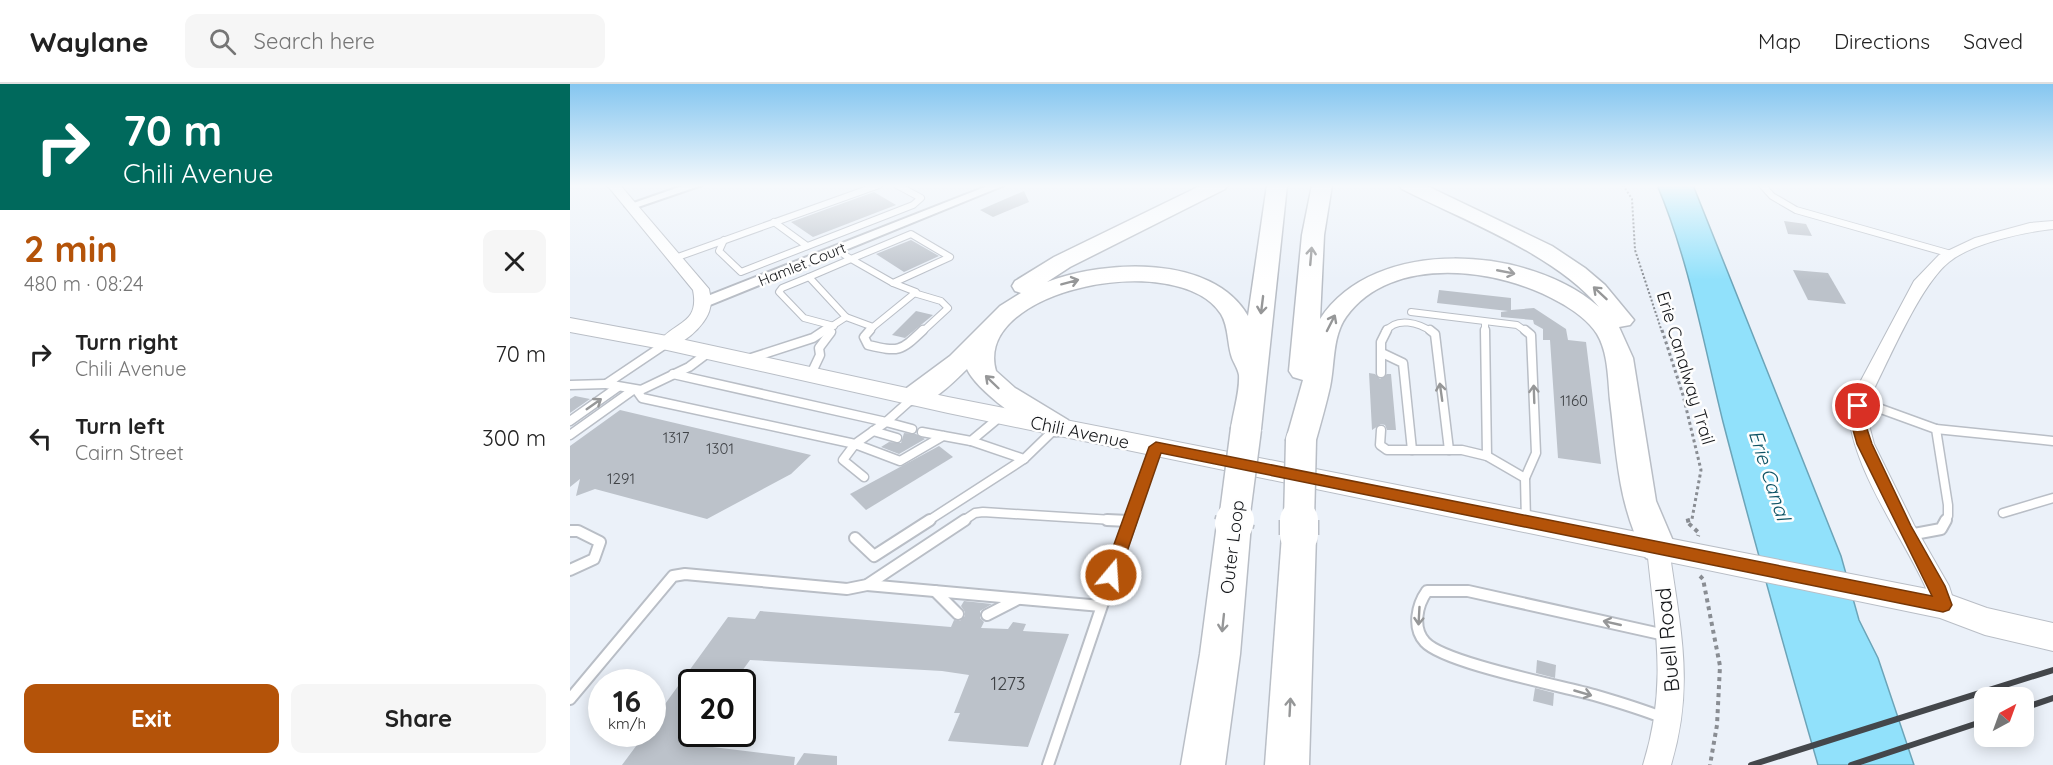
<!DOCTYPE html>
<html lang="en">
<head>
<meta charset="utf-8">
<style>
  :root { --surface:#fff; --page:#f6f6f6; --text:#222; --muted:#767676; --line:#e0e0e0; --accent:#b45309 }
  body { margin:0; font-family:Quicksand,sans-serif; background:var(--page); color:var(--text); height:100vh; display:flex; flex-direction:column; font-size:22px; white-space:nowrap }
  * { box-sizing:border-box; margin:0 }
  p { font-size:20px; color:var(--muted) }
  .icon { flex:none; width:33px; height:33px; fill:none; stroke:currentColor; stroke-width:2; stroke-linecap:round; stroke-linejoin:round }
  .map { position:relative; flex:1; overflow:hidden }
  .drawer { display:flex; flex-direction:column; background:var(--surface); width:570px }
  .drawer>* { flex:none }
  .hud { background:#00695c; color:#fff; overflow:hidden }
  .needle { width:39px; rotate:41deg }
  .controls { position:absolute; left:1404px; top:603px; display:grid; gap:12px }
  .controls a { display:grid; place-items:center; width:60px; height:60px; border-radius:12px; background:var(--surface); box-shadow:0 3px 15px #0003; font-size:30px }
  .speed { position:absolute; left:18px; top:585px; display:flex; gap:12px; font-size:30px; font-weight:700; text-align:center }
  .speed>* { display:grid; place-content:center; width:78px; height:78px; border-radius:50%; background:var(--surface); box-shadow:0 3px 15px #0003; line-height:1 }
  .speed small { font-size:15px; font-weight:400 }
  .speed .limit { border:3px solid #111; border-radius:9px; background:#fff; color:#111 }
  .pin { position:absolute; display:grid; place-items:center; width:51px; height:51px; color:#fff; margin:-26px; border:3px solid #fff; border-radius:50%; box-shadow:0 2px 6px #0007 }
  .me { position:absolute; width:66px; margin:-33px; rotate:18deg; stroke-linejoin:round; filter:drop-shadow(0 0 4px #0008) }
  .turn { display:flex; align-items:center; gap:21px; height:126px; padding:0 24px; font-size:27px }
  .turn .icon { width:78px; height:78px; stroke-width:2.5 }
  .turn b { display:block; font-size:42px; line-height:51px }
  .round { display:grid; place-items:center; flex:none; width:63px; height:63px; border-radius:12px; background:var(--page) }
  .headline { display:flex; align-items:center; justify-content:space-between; height:102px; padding:0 24px }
  h1 { font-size:36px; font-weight:700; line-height:45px; color:var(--accent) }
  .action { display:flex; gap:12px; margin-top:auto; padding:12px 24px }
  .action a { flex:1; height:69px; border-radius:12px; background:var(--accent); color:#fff; font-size:24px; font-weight:700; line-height:69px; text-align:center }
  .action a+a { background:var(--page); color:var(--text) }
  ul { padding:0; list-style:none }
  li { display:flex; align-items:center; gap:18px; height:84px; padding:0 24px }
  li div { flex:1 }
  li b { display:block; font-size:22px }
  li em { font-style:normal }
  header { display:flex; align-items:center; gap:36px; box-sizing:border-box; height:84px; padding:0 30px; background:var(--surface); border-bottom:2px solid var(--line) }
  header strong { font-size:28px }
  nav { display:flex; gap:33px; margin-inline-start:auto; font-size:21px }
  .search { width:420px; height:54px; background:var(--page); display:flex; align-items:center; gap:15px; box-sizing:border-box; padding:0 21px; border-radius:12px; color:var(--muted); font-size:22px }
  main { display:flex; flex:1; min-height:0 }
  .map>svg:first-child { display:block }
  .water { fill:#91e1fb; stroke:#6ca4b8; stroke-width:1.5 }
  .building { fill:#bcc2ca }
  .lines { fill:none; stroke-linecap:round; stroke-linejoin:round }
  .service-far2-casing { stroke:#b9bec6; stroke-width:8 }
  .service-far1-casing { stroke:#b9bec6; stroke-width:11 }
  .service-casing { stroke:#b9bec6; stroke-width:14 }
  .minor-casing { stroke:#b9bec6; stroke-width:4 }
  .tertiary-casing { stroke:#b9bec6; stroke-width:2 }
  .primary-casing { stroke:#b9bec6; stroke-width:2 }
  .motorway-casing { stroke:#b9bec6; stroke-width:3 }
  .path-far2 { stroke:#898d93; stroke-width:2; stroke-dasharray:2 2; stroke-linecap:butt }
  .path-far1 { stroke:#898d93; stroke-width:3; stroke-dasharray:3 3; stroke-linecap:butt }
  .path { stroke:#898d93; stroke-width:4; stroke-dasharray:4 4; stroke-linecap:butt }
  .service-far2 { stroke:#fff; stroke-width:6 }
  .service-far1 { stroke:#fff; stroke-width:8 }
  .service { stroke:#fff; stroke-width:10 }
  .minor { fill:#fff; fill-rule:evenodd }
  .tertiary { fill:#fff; fill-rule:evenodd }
  .primary { fill:#fff; fill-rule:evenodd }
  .motorway { fill:#fff; fill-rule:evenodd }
  .rail { stroke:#44474b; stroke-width:6 }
  .motorway-bridge-far1-casing { stroke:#b9bec6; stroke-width:33; stroke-linecap:butt }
  .motorway-bridge-casing { stroke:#b9bec6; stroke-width:41; stroke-linecap:butt }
  .motorway-bridge-far1 { stroke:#fff; stroke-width:30 }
  .motorway-bridge { stroke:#fff; stroke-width:38 }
  .oneway { stroke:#969798 }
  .route { fill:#b45309; stroke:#753606; stroke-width:1.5 }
  .labels { text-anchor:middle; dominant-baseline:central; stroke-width:5; stroke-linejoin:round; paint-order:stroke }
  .far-street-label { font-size:15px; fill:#15171a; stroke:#fefefe }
  .number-label { font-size:15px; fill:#3f4246 }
  .street-label { font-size:18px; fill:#15171a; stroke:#fefefe }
  .near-number-label { font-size:18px; fill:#3f4246 }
  .water-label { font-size:20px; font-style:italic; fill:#0e5365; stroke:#fefefe }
  .near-street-label { font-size:21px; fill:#15171a; stroke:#fefefe }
</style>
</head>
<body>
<header>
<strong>Waylane</strong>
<div class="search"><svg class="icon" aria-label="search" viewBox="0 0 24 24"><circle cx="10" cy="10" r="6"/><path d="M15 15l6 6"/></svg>Search here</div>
<nav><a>Map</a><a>Directions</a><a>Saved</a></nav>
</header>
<main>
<section class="drawer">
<div class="hud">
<div class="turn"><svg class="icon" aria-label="right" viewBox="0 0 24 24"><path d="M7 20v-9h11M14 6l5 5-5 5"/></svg><div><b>70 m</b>Chili Avenue</div></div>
</div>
<div class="headline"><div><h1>2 min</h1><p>480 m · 08:24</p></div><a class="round"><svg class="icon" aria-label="close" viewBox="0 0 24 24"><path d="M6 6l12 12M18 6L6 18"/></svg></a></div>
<ul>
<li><svg class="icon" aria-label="right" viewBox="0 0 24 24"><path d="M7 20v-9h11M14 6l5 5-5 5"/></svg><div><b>Turn right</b><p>Chili Avenue</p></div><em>70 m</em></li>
<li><svg class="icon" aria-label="left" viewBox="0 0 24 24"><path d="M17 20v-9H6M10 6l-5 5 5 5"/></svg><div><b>Turn left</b><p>Cairn Street</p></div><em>300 m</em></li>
</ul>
<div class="action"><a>Exit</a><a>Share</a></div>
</section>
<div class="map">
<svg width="1483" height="681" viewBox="0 0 1483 681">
  <rect width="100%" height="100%" fill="#ebf1f9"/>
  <path class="water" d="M1087,101H1123L1271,472L1289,536L1308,574L1344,681H1248C1215,567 1183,453 1153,338C1134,261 1118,173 1087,101Z"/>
  <g class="building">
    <path d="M454,107L459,118L423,133L410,126Z"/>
    <path d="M304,108L326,121L243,153L221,138Z"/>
    <path d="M1214,137L1236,140L1242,152L1218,150Z"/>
    <path d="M341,156L369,172L334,188L306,170Z"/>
    <path d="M1223,186L1258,189L1276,220L1238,216Z"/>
    <path d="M869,206L941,214V226L964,224L996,245L998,256L1016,258L1031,380L988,374L980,256H973V245L964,240L963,236L931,233V228L938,227L867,219Z"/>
    <path d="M346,227L363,231L335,254L322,251Z"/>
    <path d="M799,289L805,290L810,295L817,290H821L826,346H817L815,341L811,340L802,346Z"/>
    <path d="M5,312L20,315L0,329V315Z"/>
    <path d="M50,326L241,371L221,390L137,435L25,405L6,412L10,395L0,403V362Z"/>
    <path d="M334,349L346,350L355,355L329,370L311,363L319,358L331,359Z"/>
    <path d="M369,362L383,373L296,426L280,410Z"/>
    <path d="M394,517L422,520L410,527V534L414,538L411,544L438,545L443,538L456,540L453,547L499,550L458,663L378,657L390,629H384L399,591L372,587L180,576L164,598H122V655L118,660L225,673L224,681H52L75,650H82V638L158,533L185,535L190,527L381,543L384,536L390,537L395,532V528L391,522Z"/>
    <path d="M967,576L986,581L985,594L966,589Z"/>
    <path d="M965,604L984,609L983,622L963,617Z"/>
    <path d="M234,669L267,672V681H226Z"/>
  </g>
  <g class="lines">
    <defs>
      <g id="service-far2">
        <path d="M1192,101L1202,112L1226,126L1381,170"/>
        <path d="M204,138L237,162"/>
        <path d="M341,150L380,173L323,199L281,175Z"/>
        <path d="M154,156L149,167L171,188L343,121L351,114L327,101"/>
        <path d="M105,174L309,101"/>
        <path d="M239,193L212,204L209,208L234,234L264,242"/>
        <path d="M344,209L371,217L378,224L352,248"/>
        <path d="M841,228L947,241L957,248"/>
        <path d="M276,233L303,243L346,208L323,199"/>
        <path d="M915,238V248"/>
        <path d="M253,248L276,233L239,193L281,175L267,166"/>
        <path d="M299,248L303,243"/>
        <path d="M815,248C827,232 849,239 862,248"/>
      </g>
      <g id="service-far1">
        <path d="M300,246L294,253L298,261C329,268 330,268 353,246"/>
        <path d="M860,246L865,250L879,366"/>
        <path d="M915,246L917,372"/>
        <path d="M955,246L961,251L966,369L955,394L956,437"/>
        <path d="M97,259L36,300L71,306L119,283L139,268"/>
        <path d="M812,269L833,279L842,366"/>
        <path d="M178,275L243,254L255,246"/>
        <path d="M811,289V258L817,246"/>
        <path d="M103,290L316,338L344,313"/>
        <path d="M241,290L250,271L249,264L261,248"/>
        <path d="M0,301L36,300"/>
        <path d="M67,307L72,314L285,360L316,338L342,345"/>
        <path d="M1289,317L1366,345L1378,421V432L1375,437"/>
        <path d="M0,337L48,303"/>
        <path d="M1366,345L1483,357"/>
        <path d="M811,346L810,361L817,366H892L917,372L955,394"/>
        <path d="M303,347L327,354"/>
        <path d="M352,348L401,357L431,332"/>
        <path d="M0,351L63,306"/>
        <path d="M401,357L454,375L487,343"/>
        <path d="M294,393L273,376L285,360L330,377L373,352"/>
        <path d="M1433,429L1483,414"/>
        <path d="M358,437L454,375"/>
        <path d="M393,437L405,429L413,428L559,437"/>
        <path d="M561,437L586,363"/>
      </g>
      <g id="service">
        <path d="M537,436L559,437"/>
        <path d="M0,447H8L30,458L24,475L0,486"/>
        <path d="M1339,451L1371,445L1376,436"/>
        <path d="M285,454L304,472L360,436"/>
        <path d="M297,501L531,522"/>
        <path d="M365,507L388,530"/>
        <path d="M417,531L448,515"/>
        <path d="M0,615L103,492L115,490L277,505L297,501L395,436"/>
        <path d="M1094,634C1071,625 1048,618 1024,611C992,602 874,579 855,558C842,544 847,521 857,507H898L1095,551"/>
        <path d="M478,681L561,436"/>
      </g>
      <g id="minor">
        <path d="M115,101H132L65,124L61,125L55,122Z"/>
        <path d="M420,101H435L140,221H130L128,218L130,215Z"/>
      </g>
      <g id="tertiary">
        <path d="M37,101H50L139,205C140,211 142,218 140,224C137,241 108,267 91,263L88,259C104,237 130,241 123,206Z"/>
        <path d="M1483,137V145C1454,148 1402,159 1379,178C1349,202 1317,281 1298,317L1297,333L1304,360L1344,441L1379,502L1385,521L1382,528L1373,531L1364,528C1360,520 1359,511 1355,502C1333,453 1272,370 1280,317L1344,197L1369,171L1405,154L1460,139Z"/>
        <path d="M1088,455L1096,458L1099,464C1110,544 1125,601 1101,681H1073C1098,601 1085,545 1077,464L1080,458Z"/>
      </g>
      <path id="primary" d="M0,234L97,252L378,313L1373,508L1417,524L1483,539V567L1415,551L1370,534L378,329L97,266L0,248Z"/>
      <g id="motorway">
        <path d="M632,101H658L655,105L500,183L477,198C535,176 642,170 678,232L697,101H717L691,345L687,352L676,355L665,352L661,345C663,328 670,308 669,291C668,285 664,279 662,274C657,260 659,243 651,230C609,164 402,205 426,287L445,304L498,336L502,343L498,350C493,351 489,353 484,352C462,348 406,306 397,285C380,301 358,326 334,320L330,313L334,306L380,272L430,222L451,209L445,207L442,202L445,197L484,173Z"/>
        <path d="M742,101H762L754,151L750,235C805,151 960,162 1029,223C985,170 893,136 832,105L829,101H855L982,162L1015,184L1035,201L1064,236L1060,241L1049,243L1063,274L1086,417L1106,464L1100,474L1088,478L1076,474C1048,422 1047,372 1040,316C1038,294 1038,268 1027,250C1019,237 1002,225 989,218C930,184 822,169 776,233C762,253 765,280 760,303C756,321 751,338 746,356L742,363L731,366L720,363L716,356L733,296L723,293L719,287L732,151Z"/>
        <path d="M664,427L676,431L681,440L670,570L655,681H611L630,570L647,440L652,431Z"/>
        <path d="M729,438L741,442L746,451L739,681H695L712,451L717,442Z"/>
      </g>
    </defs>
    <use href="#service-far2" class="service-far2-casing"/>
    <use href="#service-far1" class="service-far1-casing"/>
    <use href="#service" class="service-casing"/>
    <use href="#minor" class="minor-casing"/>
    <use href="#tertiary" class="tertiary-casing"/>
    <use href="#primary" class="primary-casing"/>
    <use href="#motorway" class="motorway-casing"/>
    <path class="path-far2" d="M1053,101L1062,115L1065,166L1092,248"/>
    <path class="path-far1" d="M1092,246L1113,311L1131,386L1122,435L1116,437"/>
    <g class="path">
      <path d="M1120,436L1116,437L1129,449L1128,452"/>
      <path d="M1130,492L1133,495L1150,582L1147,641L1140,681"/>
    </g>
    <use href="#service-far2" class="service-far2"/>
    <use href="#service-far1" class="service-far1"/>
    <use href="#service" class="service"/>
    <use href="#minor" class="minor"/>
    <use href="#tertiary" class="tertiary"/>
    <use href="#primary" class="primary"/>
    <use href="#motorway" class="motorway"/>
    <g class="rail">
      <path d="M1454,624L1483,614"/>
      <path d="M1181,681L1483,586"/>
      <path d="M1281,681L1414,637"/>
    </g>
    <defs>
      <g id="motorway-bridge-far1">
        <path d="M664,437L676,345"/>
        <path d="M729,437L731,356"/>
      </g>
      <g id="motorway-bridge">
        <path d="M664,440L665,436"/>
        <path d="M729,451V436"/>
      </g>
    </defs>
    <use href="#motorway-bridge-far1" class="motorway-bridge-far1-casing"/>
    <use href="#motorway-bridge" class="motorway-bridge-casing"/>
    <use href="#motorway-bridge-far1" class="motorway-bridge-far1"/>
    <use href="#motorway-bridge" class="motorway-bridge"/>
  </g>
  <defs><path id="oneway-shaft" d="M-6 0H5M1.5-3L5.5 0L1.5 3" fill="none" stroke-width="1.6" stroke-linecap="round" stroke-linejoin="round" transform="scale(1.5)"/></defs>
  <g class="oneway">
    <use href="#oneway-shaft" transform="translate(741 172) rotate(-85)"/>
    <use href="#oneway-shaft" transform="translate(936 188) rotate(11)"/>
    <use href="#oneway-shaft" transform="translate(500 198) rotate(-15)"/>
    <use href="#oneway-shaft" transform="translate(1030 209) rotate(-137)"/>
    <use href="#oneway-shaft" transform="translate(692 221) rotate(97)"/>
    <use href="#oneway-shaft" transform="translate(761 239) rotate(-63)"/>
    <use href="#oneway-shaft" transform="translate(422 298) rotate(-136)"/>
    <use href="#oneway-shaft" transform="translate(871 308) rotate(-98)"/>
    <use href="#oneway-shaft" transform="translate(964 310) rotate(-92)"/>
    <use href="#oneway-shaft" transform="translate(24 320) rotate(-35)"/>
    <use href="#oneway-shaft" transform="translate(849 532) rotate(93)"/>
    <use href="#oneway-shaft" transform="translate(653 539) rotate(96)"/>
    <use href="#oneway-shaft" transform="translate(1042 539) rotate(-167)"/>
    <use href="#oneway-shaft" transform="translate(1013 609) rotate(16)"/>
    <use href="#oneway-shaft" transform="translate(720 623) rotate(-87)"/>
  </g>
  <linearGradient id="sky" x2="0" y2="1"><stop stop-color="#85c6f0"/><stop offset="0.52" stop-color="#f6f9fc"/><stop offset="1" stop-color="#f6f9fc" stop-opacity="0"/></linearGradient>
  <rect width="1483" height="196" fill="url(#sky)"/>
  <path class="route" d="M1288,317L1295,322V339L1302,360L1341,442L1375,502L1382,521L1379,526L1373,528L591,369L549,491L547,496L541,498L535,496L533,491L579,363L586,358L1362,512L1287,360L1281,339V322Z"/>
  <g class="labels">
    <g class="far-street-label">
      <text transform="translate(232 180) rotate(-22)">Hamlet Court</text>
    </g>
    <g class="number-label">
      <text x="1004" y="316">1160</text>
      <text x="106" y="353">1317</text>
      <text x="150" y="364">1301</text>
      <text x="51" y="394">1291</text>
    </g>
    <g class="street-label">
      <text transform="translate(1116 284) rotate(73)">Erie Canalway Trail</text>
      <text transform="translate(510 348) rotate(12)">Chili Avenue</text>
      <text transform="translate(662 463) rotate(-83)">Outer Loop</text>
    </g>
    <g class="near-number-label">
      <text x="438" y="599">1273</text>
    </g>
    <g class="water-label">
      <text transform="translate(1200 391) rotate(72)">Erie Canal</text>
    </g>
    <g class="near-street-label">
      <text transform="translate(1097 556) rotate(-95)">Buell Road</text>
    </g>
  </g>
</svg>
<div class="controls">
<a><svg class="needle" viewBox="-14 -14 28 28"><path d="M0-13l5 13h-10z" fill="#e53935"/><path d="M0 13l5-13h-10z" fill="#767676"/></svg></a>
</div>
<div class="speed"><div>16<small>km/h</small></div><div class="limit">20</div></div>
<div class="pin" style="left:1288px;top:322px;background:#d93025"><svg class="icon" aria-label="arrive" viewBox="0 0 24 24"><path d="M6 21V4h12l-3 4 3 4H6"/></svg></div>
<svg class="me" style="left:541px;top:491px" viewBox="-20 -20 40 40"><circle r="17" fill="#b45309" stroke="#fff" stroke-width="3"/><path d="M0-11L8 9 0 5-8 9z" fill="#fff"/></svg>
</div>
</main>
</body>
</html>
